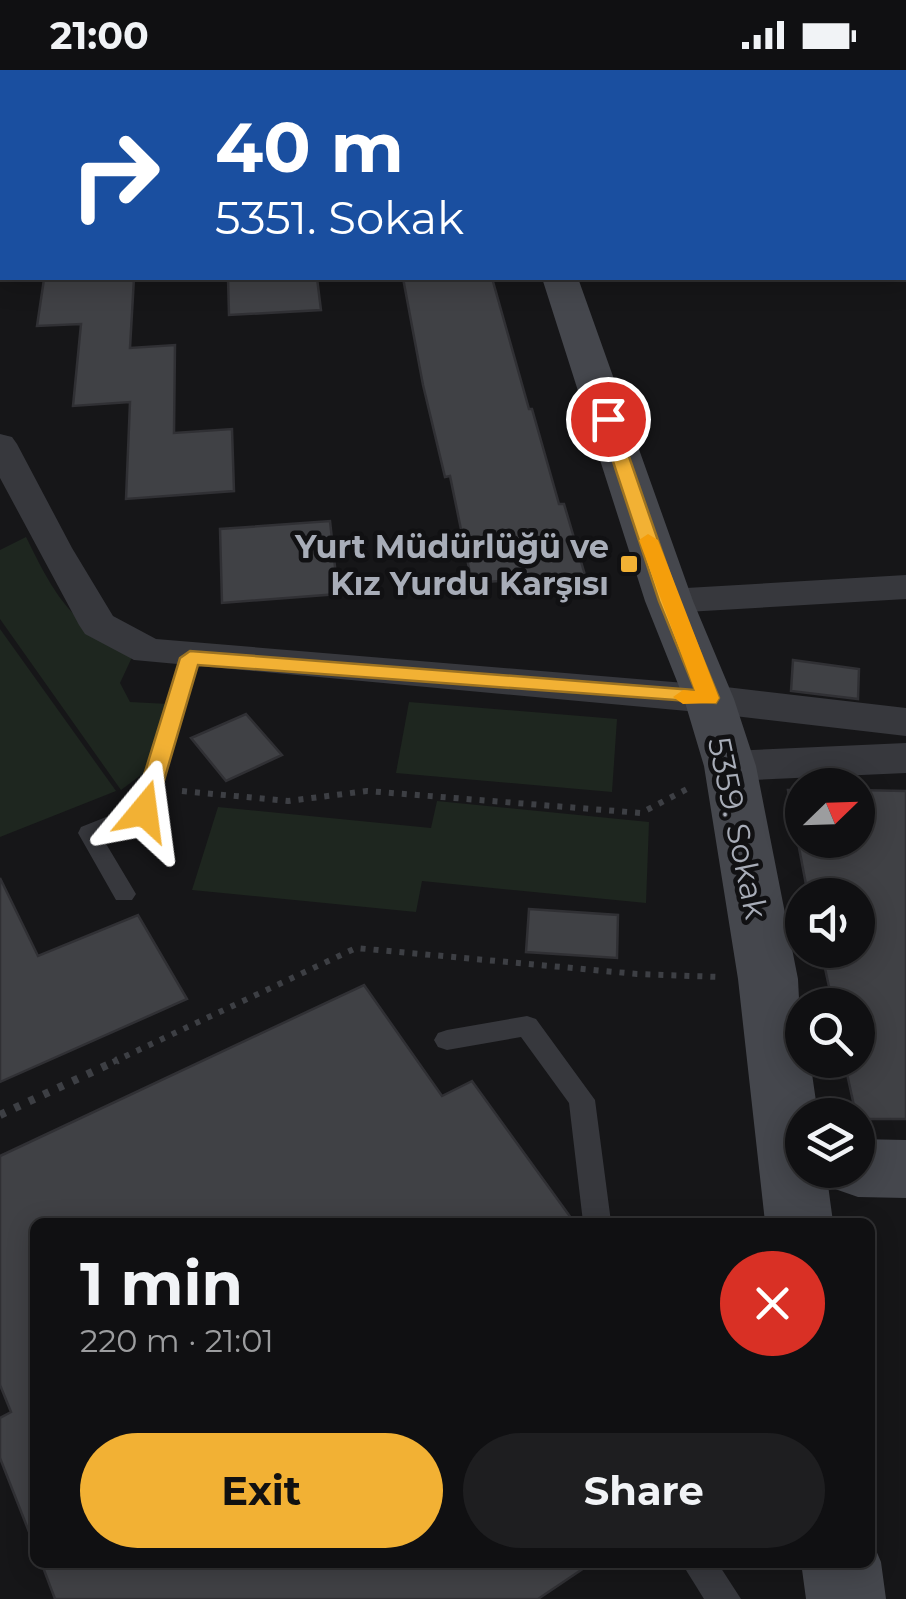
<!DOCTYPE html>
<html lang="en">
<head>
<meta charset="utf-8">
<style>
  :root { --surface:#101012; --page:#1e1e20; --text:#f1f3f6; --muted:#9c9d9f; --line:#303032; --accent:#f2b134 }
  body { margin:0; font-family:Montserrat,sans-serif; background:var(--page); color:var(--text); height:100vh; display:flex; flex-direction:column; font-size:38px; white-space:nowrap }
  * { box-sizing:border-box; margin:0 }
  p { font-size:32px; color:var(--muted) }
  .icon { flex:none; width:55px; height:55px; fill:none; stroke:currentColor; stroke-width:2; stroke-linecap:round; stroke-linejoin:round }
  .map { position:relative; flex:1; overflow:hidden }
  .sheet { position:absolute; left:30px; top:1148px; width:845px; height:350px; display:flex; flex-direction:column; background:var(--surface); border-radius:15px; box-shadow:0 5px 25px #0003,0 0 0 2px var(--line) }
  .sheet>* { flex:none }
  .banner { position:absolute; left:0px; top:0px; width:908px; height:210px; box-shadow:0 5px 25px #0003,0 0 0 2px var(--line); background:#1a4fa0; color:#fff; overflow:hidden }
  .needle { width:65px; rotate:67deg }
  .tools { position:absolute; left:785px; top:698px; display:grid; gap:20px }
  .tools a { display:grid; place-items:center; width:90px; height:90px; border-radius:50%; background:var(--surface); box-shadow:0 5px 25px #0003,0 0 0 2px var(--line); font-size:50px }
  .pin { position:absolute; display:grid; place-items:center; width:85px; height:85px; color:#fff; margin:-42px; border:5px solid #fff; border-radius:50%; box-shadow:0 2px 10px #0007 }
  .me { position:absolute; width:110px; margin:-55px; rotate:16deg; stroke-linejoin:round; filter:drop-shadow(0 0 8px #0008) }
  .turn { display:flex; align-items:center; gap:35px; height:210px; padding:0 50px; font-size:45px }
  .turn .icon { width:130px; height:130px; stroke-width:2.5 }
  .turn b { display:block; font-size:70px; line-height:85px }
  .round { display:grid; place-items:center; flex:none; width:105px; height:105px; border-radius:52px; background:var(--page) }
  .headline { display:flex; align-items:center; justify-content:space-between; height:170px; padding:0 50px }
  h1 { font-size:60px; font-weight:700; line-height:75px }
  .button { display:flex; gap:20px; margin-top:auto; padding:20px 50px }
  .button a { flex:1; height:115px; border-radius:60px; background:var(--accent); color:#111; font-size:40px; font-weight:700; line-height:115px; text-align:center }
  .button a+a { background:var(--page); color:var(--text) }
  .status { display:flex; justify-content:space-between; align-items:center; height:70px; padding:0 50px; background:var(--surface); direction:ltr }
  .status svg { height:28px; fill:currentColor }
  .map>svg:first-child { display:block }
  .green { fill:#1e261f }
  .building { fill:#404145; stroke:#303034; stroke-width:2.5 }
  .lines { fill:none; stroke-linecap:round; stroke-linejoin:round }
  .path-far1 { stroke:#3d3f44; stroke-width:6; stroke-dasharray:5 8; stroke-linecap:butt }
  .path { stroke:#3d3f44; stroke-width:8; stroke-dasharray:6 10; stroke-linecap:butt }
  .lane { fill:#37383d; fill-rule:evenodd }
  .street { fill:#37383d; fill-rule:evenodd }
  .secondary { fill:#45474d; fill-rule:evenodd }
  .route { fill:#f2b134; stroke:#9d7322; stroke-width:2.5 }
  .slow { fill:#f59e0b }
  .poi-dot { fill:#f2b134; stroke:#111113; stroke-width:4 }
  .labels { text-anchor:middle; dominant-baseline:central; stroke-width:9; stroke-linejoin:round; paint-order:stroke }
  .poi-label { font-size:32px; font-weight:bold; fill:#a8adb8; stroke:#111113; text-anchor:end }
  .street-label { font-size:32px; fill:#a8adb8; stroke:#111113 }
</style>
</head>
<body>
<div class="status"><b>21:00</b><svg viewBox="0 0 49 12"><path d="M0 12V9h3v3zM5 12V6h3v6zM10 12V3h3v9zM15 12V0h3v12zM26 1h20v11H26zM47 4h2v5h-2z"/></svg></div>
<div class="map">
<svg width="906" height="1529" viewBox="0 0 906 1529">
  <rect width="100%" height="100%" fill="#161618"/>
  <g class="green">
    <path d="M26,467C56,528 71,554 133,585L120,613L130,632L169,634L153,696L121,720L0,549V480Z"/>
    <path d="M0,559L116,721L0,767Z"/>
    <path d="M409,632L617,649L612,722L396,703Z"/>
    <path d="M437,731L649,752L646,833L422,811L416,842L192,820L218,737L431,758Z"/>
  </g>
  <g class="building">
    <path d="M134,208L130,278L175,275L174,363L232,359L234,421L126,429L130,332L73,336L81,254L37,256L44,209Z"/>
    <path d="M228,208H317L321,240L229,245Z"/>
    <path d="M403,208H492L529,339H532L559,434H564L585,505L472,513L450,406L445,407L423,315Z"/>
    <path d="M330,451L338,524L222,533L220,459Z"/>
    <path d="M793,590L859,599L858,629L791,621Z"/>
    <path d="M246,644L282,685L226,711L191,668Z"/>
    <path d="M788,720H802V770H858V720L906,721V1049H858L856,1045L844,990H858V935H833L821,880H858V825H808Z"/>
    <path d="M0,808L38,886L138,845L187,929L0,1012Z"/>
    <path d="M529,839L618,845L617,888L526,882Z"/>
    <path d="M364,915L442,1026L472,1011L574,1152H35L33,1472L0,1388V1348L11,1342L0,1315V1086Z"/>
    <path d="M41,1492H593L538,1529H55Z"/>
  </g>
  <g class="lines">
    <g class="path-far1">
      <path d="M182,721L288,731L367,721L641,743L691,717"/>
      <path d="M113,992L356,878L637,904L720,907"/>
    </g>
    <path class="path" d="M0,1045L118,990"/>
    <g class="lane">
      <path d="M190,581L200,588L155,741L152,747L102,767L136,824L132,830H116L78,763L81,757L134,736L180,588Z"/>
      <path d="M527,946L536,949L595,1030L611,1152H583L569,1033L521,967L447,980L438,977L434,970L438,963L447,960Z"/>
      <path d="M681,1492H717L741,1529H704Z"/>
    </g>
    <g class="street">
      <path d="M24,0H48L49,2H25Z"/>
      <path d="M138,0H163L164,2H140Z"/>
      <path d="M275,0H300L301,2H277Z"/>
      <path d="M621,0H646L647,2H623Z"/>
      <path d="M682,0H706L707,2H683Z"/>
      <path d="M864,0H889L890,2H866Z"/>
      <rect x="905" y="23" width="1" height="14"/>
      <rect x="0" y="62" width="2" height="16"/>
      <rect x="905" y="68" width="1" height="16"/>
      <rect x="905" y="144" width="1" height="16"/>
      <rect x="0" y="178" width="2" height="18"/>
      <path d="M0,364L12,367L17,374L72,478L113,546L156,569L709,615L906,638V666L709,643L134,590L85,564L79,555L0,408Z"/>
      <path d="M906,505V529L669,543L655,540L650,531L655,522L669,519Z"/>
      <path d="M906,673V703L730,711L715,707L708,696L715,685L730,681Z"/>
    </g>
    <g class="secondary">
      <path d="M467,0H497L499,2H469Z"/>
      <path d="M542,208H578L693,531L734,629L756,696L798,909L802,990H810L818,1045H802V1100H826L833,1152H765L738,909L704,696L684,629L645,531Z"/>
      <path d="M858,1069L906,1070V1128L858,1127L835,1119L826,1100H858Z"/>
      <path d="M870,1466L881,1492L886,1529H806L801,1492H870Z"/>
    </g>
  </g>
  <path class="route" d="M608,344L616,349L679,531L719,628L716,633L198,595L155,741L152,746H136L133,741L180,588L190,581L695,620L659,531L599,349Z"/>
  <path class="slow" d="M648,464L658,470L719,628L716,633L683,634L673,627L683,620L695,621L639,470Z"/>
  <rect class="poi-dot" x="619" y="484" width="20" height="20" rx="5"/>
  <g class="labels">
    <g class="poi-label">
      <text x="609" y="476">Yurt Müdürlüğü ve<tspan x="609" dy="37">Kız Yurdu Karşısı</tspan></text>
    </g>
    <g class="street-label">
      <text transform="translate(738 758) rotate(78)">5359. Sokak</text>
    </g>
  </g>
</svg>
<div class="tools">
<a><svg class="needle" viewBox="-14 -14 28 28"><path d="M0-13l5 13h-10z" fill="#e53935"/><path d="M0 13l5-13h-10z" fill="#9c9d9f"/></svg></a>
<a><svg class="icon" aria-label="sound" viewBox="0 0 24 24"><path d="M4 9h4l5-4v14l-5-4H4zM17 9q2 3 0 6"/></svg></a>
<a><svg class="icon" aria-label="search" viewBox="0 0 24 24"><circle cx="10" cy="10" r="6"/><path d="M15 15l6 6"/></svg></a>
<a><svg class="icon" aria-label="layers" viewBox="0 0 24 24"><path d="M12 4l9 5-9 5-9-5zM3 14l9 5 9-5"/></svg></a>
</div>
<div class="pin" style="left:608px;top:349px;background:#d93025"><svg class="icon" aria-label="arrive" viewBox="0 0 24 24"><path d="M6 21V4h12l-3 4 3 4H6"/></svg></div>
<svg class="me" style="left:144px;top:741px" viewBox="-20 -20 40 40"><path d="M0-17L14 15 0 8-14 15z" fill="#f2b134" stroke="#fff" stroke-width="4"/></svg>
<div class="banner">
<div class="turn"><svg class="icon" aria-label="right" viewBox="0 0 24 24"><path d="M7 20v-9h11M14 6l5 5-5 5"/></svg><div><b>40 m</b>5351. Sokak</div></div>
</div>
<section class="sheet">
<div class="headline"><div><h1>1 min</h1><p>220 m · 21:01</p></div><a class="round" style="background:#d93025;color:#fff"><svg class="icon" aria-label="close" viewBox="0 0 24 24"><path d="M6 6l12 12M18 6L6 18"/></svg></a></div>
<div class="button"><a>Exit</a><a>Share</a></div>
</section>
</div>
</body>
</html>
